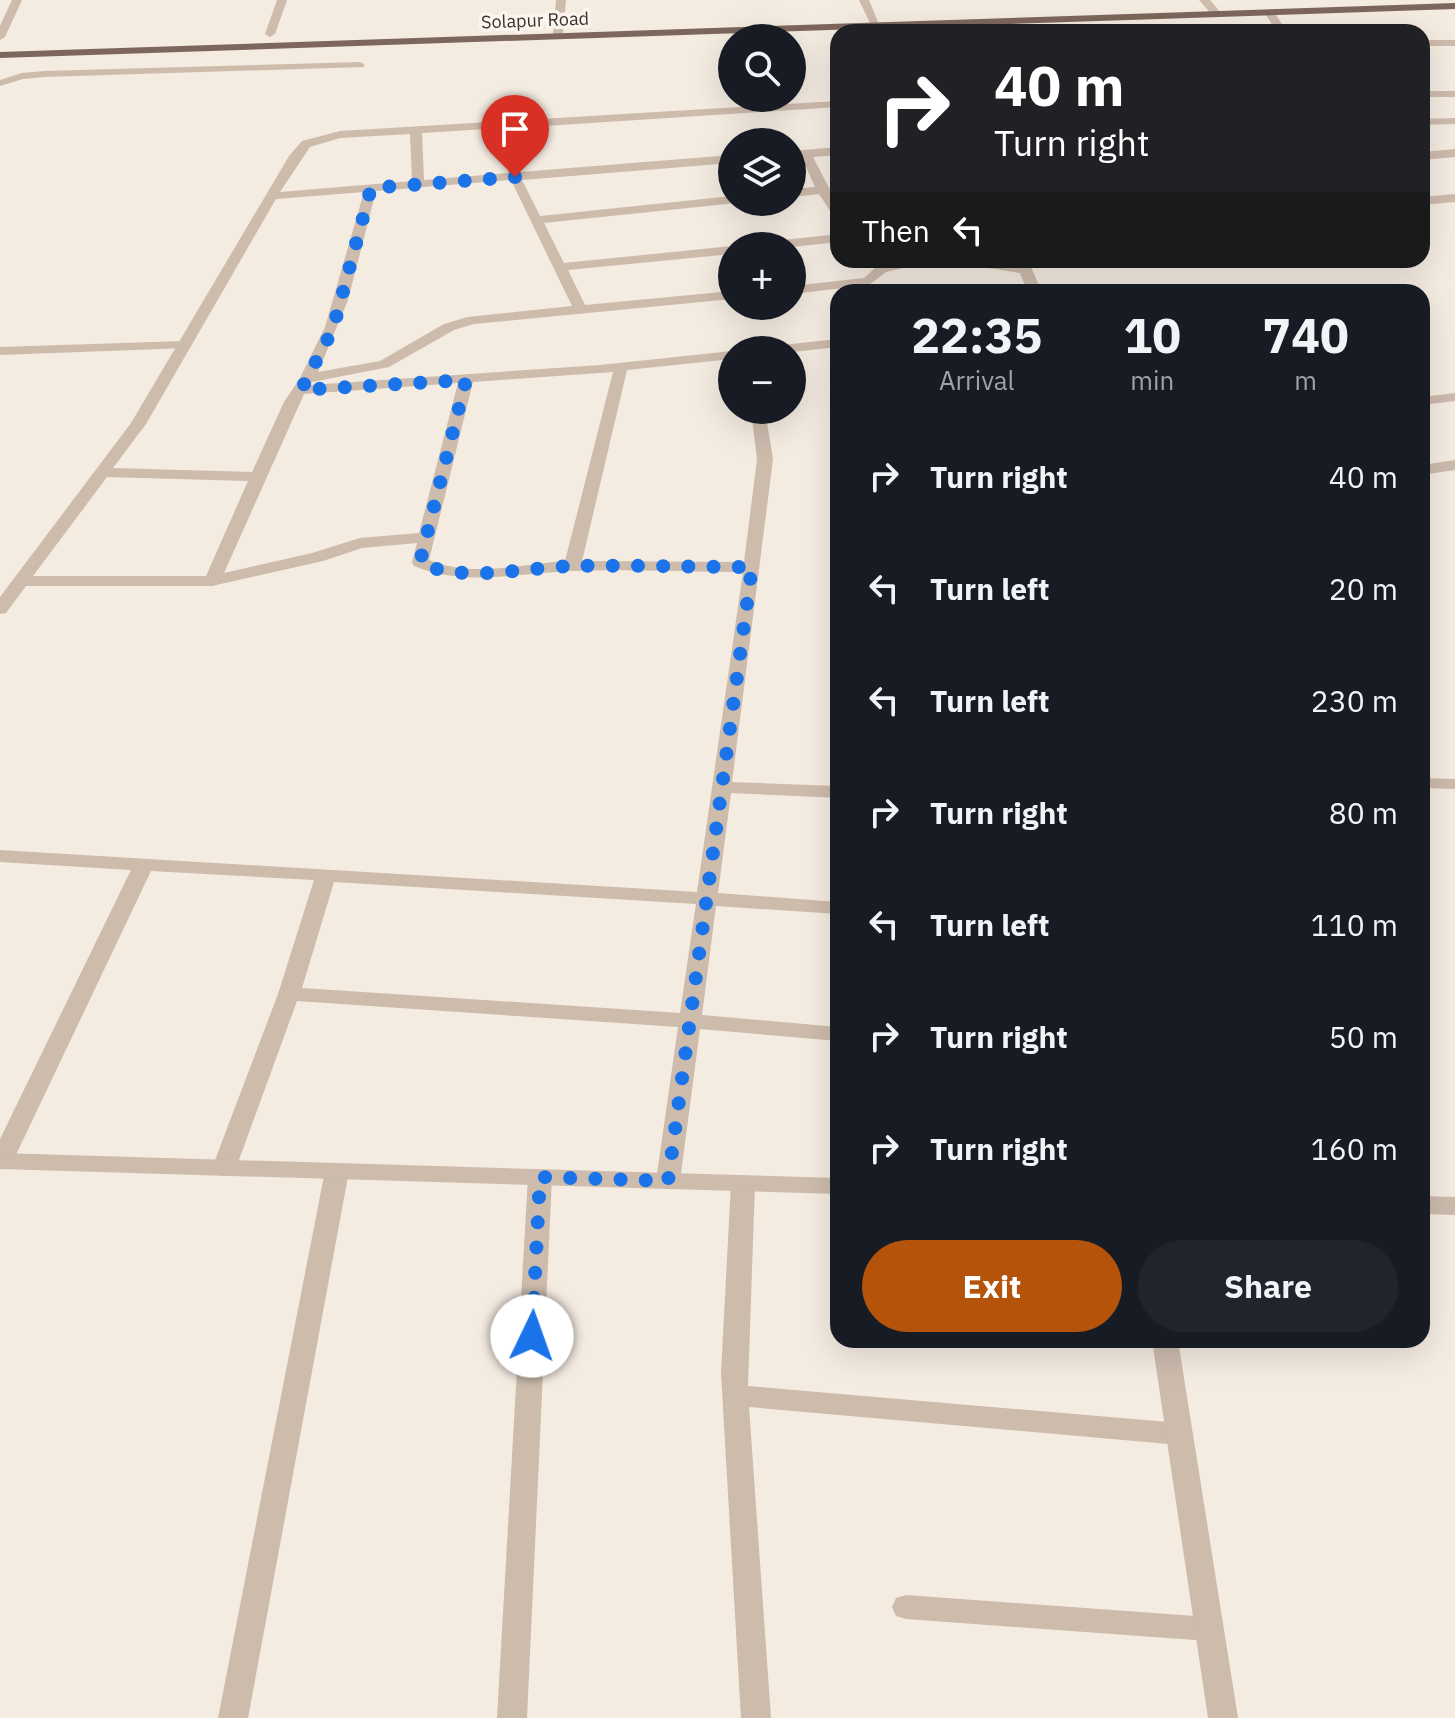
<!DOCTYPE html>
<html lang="en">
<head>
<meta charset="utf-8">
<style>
  :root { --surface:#171b24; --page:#20242c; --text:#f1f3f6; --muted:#9ea1a6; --accent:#b45309 }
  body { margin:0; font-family:"IBM Plex Sans",sans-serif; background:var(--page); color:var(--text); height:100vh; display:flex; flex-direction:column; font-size:30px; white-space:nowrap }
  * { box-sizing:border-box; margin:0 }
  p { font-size:26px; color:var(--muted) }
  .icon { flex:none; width:44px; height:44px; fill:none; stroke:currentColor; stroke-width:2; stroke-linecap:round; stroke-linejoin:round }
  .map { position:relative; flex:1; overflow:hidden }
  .panel { position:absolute; left:830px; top:284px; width:600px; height:1064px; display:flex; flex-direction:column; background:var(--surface); border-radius:24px; box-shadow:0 8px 32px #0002 }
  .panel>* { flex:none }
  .top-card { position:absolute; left:830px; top:24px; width:600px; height:244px; border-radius:24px; box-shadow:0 8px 32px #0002; background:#202124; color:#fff; overflow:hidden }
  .buttons { position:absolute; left:718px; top:24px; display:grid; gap:16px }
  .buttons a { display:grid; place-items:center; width:88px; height:88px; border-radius:50%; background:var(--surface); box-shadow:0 8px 32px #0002; font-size:40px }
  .pin { position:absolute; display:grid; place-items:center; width:68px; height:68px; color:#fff; margin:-82px -34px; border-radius:50% 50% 50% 0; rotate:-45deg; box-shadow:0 0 8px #0007 }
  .pin .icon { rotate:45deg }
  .me { position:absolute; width:88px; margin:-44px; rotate:3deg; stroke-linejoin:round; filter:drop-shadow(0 0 6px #0008) }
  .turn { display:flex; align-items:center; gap:28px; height:168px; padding:0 32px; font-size:36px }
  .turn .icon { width:104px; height:104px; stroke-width:2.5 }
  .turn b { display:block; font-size:56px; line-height:68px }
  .then { display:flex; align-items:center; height:76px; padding:0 32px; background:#0003; gap:16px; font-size:30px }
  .eta { display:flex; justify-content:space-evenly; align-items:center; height:136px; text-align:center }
  .eta b { font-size:48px; font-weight:700; line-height:56px }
  .cta { display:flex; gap:16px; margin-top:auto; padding:16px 32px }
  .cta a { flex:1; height:92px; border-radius:48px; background:var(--accent); color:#fff; font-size:32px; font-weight:700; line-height:92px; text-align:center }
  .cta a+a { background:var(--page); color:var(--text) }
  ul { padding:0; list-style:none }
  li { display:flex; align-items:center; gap:24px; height:112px; padding:0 32px }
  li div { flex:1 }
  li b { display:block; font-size:30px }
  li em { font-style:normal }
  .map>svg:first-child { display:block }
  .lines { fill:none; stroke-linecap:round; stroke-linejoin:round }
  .service { fill:#cdbbac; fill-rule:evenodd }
  .minor { fill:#cdbbac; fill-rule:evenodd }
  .tertiary { fill:#cdbbac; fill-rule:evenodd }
  .primary { fill:#7d675c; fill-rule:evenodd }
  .route { stroke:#1a73e8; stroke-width:14; stroke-dasharray:0 25.2 }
  .labels { text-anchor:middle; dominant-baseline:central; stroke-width:7; stroke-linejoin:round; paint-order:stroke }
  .far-street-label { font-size:18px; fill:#3b302b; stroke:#fbf5ee }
</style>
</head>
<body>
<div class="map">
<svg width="1455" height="1718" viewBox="0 0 1455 1718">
  <rect width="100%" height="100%" fill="#f4ebe1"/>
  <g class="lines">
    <g class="service">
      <path d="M360,62L365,65L363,67L44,77L23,79L0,86V80L22,73L44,71Z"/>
      <path d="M184,341L190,345L188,348L0,355V347Z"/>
      <path d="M1422,778L1455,779V789L1422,788Z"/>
    </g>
    <g class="minor">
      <path d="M12,0H22L5,37L0,40V26Z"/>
      <path d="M277,0H287L275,34L270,37L265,34Z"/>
      <path d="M556,0H566L563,35L558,38L553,35Z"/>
      <path d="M859,0H869L880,27H872Z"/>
      <path d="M1199,0H1210L1222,14L1213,16Z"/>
      <path d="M1269,9L1273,10L1287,32H1277L1264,12Z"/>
      <rect x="1422" y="40" width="33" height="6"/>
      <rect x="1422" y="91" width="33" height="6"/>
      <path d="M838,101V107L514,128L520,172L732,155V163L522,180L540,216L732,196V202L736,203L544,223L564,263L732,246V254L568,270L585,305L732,291V299L474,324L454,330L389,367L312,382L310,385L600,365L732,351V359L627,370L582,561L744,562L757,459L751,410H765L773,459L732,782L838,786V798L731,793L718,893L838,902V914L716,906L702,1015L838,1027V1041L700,1029L680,1181L676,1187L668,1189L660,1187L656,1181L678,1027L297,1001L236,1168L232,1174L224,1176L216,1174L212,1168L278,994L314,880L151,871L13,1161L9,1167L0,1169V1139L131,870L0,862V850L697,892L743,572C686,572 628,569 571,571C518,573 465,587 414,566L412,562L417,543L362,548L323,561L212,586H26L6,613L0,614V597L131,423L289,156L302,141L340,131ZM503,128L508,173L424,180L422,133ZM410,134L412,181L280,192L310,147L340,138ZM511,180L572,306L468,317L444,324L380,361L318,372L348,300L376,191ZM364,192L325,327L300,378L284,402L252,472L113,468L146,424L276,199ZM613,372L565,561C521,564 471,578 429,560L473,382ZM458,383L419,533L360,538L312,553L224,573L304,394ZM107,477L248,481L206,576H33ZM334,882L696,904L680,1013L302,988Z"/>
      <path d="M1455,118V124L1422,125V119Z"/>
      <path d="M838,147V155L813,157L838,205V218L834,217L819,194L792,197V189L815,187L802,158L792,159V151Z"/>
      <path d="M1455,149V157L1422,160V152Z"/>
      <path d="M1455,194V202L1422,205V197Z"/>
      <path d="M838,234V242L792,247L759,246L765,242Z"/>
      <path d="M908,260H936L886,272L869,285L792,294V286L864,278L877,266Z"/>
      <path d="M957,260H988L1032,270L1025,274L964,264Z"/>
      <path d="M838,339V347L792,352L765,350L772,346Z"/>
      <path d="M1455,393V401L1422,405V397Z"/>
      <path d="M1455,460V470L1422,475V465Z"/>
      <path d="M337,1163L345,1165L349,1171L248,1718H218L325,1171L329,1165Z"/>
      <path d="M540,1169L548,1171L552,1177L527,1718H497L528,1177L532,1171Z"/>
      <path d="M743,1175L751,1177L755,1183L748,1386L1180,1423L1189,1426L1193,1434L1189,1442L1180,1445L749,1407L771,1718H741L721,1373L731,1183L735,1177Z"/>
      <path d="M906,1595L1209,1617L1219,1620L1223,1629L1219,1638L1209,1641L906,1619L896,1616L892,1607L896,1598Z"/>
    </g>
    <g class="tertiary">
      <path d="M1014,260H1028L1042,292H1028Z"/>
      <path d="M0,1153L838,1178V1194L0,1169Z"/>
      <path d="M1422,1196L1455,1197V1215L1422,1214Z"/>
      <path d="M1152,1340H1178L1238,1718H1208Z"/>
    </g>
    <path class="primary" d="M1455,3V9L0,58V52Z"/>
  </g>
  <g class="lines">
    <path class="route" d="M515,177L371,188L333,329L301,390L466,380L420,562C456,584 531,567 573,566C632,565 692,567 752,567L668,1181L540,1177L532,1336"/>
  </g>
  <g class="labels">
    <g class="far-street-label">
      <text transform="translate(535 20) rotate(-2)">Solapur Road</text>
    </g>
  </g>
</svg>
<div class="buttons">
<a><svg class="icon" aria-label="search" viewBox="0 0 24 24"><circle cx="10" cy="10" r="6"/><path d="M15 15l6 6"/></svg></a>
<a><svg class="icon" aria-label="layers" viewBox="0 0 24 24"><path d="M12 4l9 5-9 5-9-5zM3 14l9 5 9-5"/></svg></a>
<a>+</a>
<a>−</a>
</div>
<div class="pin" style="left:515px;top:177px;background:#d93025"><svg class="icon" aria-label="arrive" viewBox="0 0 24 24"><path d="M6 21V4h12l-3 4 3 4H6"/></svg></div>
<svg class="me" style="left:532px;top:1336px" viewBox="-20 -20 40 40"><circle r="19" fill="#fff"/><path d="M0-13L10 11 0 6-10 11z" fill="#1a73e8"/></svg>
<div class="top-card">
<div class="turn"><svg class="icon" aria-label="right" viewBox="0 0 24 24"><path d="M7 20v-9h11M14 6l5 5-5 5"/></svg><div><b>40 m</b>Turn right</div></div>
<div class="then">Then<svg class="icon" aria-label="left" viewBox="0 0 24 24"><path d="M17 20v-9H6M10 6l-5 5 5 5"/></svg></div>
</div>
<section class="panel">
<div class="eta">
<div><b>22:35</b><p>Arrival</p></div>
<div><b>10</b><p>min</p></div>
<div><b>740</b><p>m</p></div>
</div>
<ul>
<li><svg class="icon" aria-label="right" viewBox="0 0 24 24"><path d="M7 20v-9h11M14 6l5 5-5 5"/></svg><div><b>Turn right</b></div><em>40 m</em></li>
<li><svg class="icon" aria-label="left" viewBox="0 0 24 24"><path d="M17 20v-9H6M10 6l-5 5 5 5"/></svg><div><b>Turn left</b></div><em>20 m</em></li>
<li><svg class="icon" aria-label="left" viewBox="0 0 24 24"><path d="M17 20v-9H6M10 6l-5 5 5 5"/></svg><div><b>Turn left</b></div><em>230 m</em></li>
<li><svg class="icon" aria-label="right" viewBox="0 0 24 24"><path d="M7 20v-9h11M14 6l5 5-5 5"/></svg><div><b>Turn right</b></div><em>80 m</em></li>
<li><svg class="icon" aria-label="left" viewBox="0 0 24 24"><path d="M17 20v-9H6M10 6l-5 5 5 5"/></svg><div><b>Turn left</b></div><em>110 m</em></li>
<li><svg class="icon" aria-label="right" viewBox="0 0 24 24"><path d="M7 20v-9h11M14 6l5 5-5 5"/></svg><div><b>Turn right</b></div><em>50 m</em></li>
<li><svg class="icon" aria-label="right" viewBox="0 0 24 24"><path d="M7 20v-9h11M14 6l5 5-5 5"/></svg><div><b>Turn right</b></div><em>160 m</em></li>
</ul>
<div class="cta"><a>Exit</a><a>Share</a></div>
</section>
</div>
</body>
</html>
